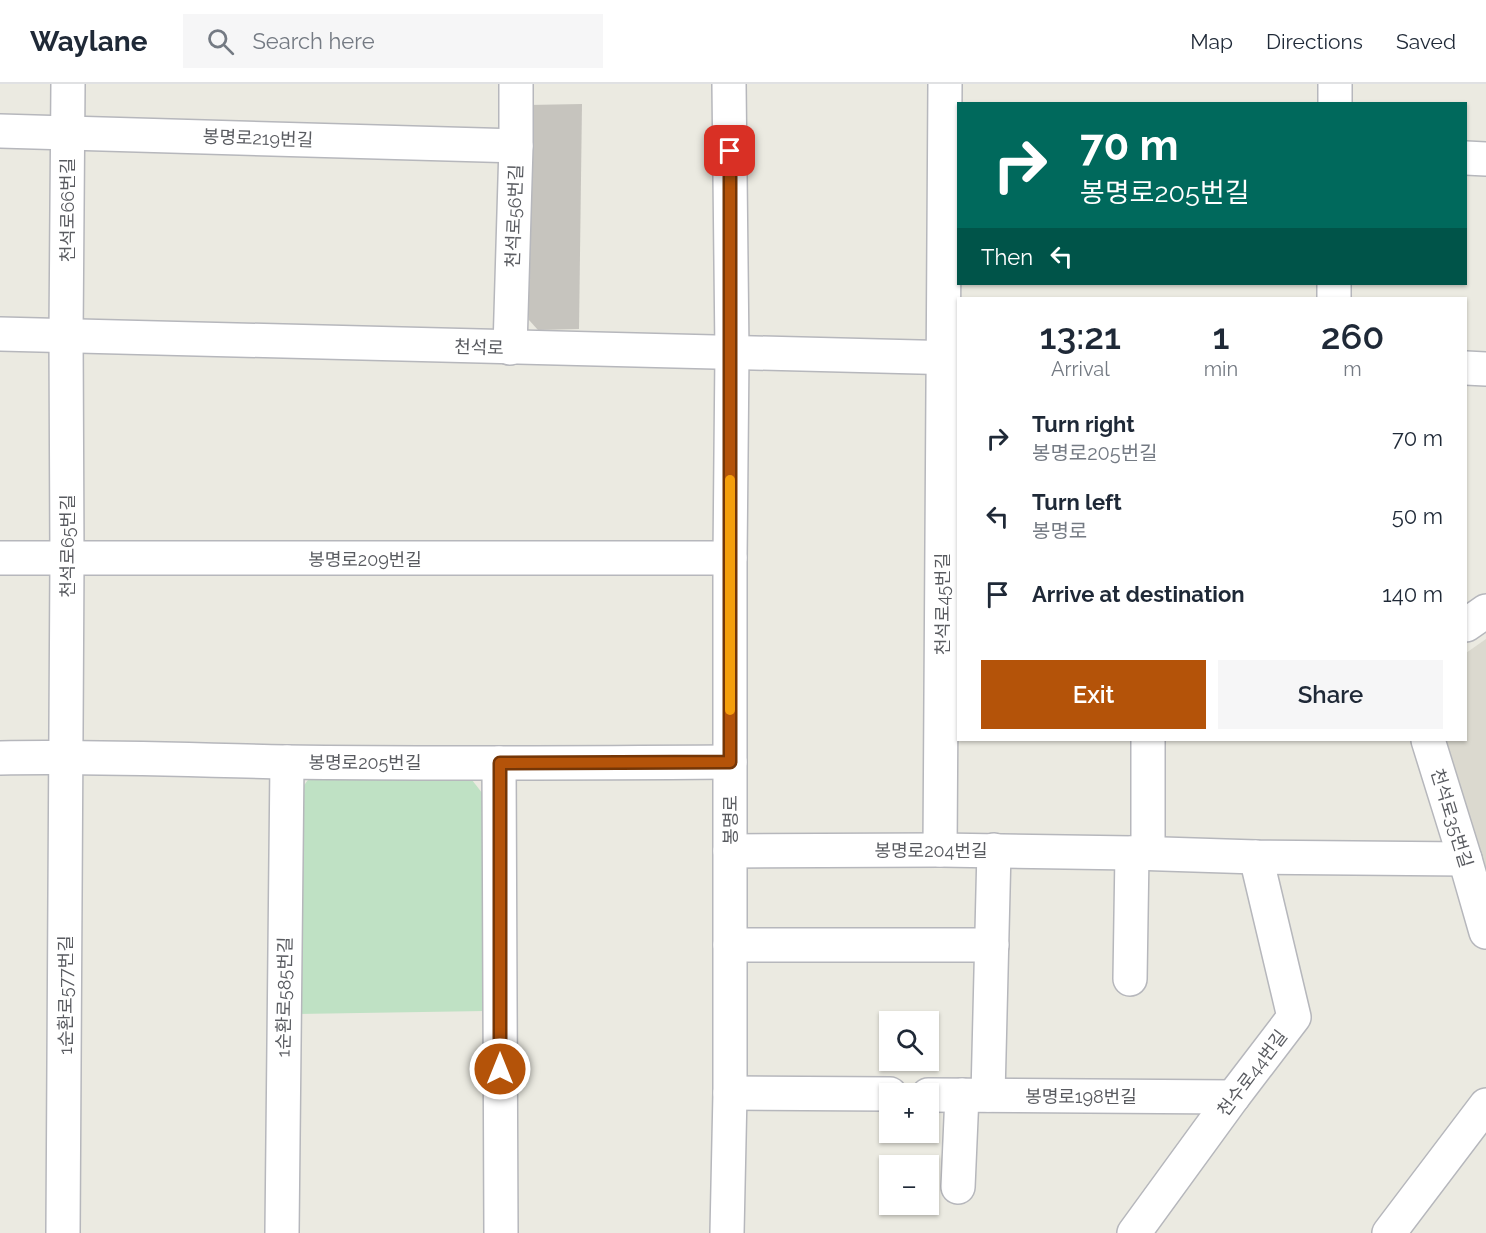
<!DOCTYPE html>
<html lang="en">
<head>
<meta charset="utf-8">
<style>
  :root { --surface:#fff; --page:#f6f6f7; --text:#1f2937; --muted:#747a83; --line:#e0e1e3; --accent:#b45309 }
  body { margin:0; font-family:Raleway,"Noto Sans KR",sans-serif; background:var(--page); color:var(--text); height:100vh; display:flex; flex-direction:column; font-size:22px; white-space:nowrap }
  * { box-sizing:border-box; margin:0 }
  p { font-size:20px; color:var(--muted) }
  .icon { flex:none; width:33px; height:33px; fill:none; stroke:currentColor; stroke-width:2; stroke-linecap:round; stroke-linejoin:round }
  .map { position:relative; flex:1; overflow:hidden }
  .panel { position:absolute; left:957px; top:213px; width:510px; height:444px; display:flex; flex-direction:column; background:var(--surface); border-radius:0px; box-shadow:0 2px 4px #0004 }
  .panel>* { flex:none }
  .banner { position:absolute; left:957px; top:18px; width:510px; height:183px; border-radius:0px; box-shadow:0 2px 4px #0004; background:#00695c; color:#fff; overflow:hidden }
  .controls { position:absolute; left:879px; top:927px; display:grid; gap:12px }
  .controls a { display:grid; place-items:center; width:60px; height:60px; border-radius:0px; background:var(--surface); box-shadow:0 2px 4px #0004; font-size:30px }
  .pin { position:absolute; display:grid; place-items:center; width:51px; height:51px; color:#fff; margin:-26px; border-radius:12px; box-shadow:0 3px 9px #0006 }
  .me { position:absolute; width:66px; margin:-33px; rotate:0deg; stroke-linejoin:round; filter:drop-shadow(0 0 4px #0008) }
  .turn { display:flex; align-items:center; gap:21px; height:126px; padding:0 24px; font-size:27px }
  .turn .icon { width:78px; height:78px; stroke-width:2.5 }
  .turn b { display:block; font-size:42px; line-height:51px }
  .then { display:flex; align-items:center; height:57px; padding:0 24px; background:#0003; gap:12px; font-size:22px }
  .eta { display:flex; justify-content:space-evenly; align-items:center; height:102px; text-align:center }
  .eta b { font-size:36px; font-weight:600; line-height:42px }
  .button { display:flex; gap:12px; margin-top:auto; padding:12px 24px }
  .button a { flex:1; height:69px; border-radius:0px; background:var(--accent); color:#fff; font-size:24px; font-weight:600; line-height:69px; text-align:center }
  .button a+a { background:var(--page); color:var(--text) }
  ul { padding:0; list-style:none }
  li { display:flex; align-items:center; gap:18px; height:78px; padding:0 24px }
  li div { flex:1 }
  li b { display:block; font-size:22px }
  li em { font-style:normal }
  header { display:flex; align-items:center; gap:36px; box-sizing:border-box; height:84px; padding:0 30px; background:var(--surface); border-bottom:2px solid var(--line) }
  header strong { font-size:28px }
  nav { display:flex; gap:33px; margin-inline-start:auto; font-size:21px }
  .search { width:420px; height:54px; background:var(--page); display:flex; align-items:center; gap:15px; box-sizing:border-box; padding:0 21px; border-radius:0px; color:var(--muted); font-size:22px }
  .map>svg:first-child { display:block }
  .education { fill:#dbd9cf }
  .green { fill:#bfe1c4 }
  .building { fill:#c6c4be }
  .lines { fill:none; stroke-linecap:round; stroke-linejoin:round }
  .minor-casing { stroke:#b6b7bc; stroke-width:36 }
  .minor { stroke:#fff; stroke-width:33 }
  .route-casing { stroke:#753606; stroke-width:15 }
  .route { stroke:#b45309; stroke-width:10 }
  .slow { stroke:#f59e0b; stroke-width:10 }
  .labels { text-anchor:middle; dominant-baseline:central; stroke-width:6; stroke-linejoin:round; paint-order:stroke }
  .street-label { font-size:18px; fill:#595b60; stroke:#fff }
</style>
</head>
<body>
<header>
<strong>Waylane</strong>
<div class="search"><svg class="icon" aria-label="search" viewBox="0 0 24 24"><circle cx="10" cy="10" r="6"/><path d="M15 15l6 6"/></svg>Search here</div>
<nav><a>Map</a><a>Directions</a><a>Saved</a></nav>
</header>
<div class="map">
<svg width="1486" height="1149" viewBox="0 0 1486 1149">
  <rect width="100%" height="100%" fill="#ebeae1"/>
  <path class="education" d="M1486,555V792L1443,656H1466V569Z"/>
  <path class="green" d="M465,687L486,714L485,927L297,930V711L313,689Z"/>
  <path class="building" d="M582,20L579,245L538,246L529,236L528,21Z"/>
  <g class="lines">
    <defs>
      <g id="minor">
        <path d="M1335,0V20"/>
        <path d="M0,47L516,62"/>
        <path d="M1466,74L1486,75"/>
        <path d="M1334,214V200"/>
        <path d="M0,250L958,274"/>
        <path d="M510,264L516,62V0"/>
        <path d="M1466,284L1486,285"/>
        <path d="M0,474H730"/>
        <path d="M1466,541L1486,527"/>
        <path d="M1428,656L1465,775L1486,848"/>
        <path d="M0,674C95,672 190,676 286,678C434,680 582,679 730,678"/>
        <path d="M499,679L501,1149"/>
        <path d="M940,766L945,0"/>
        <path d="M730,767L940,766L1132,769L1256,773L1465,775"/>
        <path d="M1148,769V656"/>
        <path d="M730,861H992"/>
        <path d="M1130,895L1132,769"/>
        <path d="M730,1009L890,1010"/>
        <path d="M928,1011L1233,1013"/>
        <path d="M988,1011L994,766"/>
        <path d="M958,1103L962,1011"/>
        <path d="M63,1149L67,475L66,251L68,0"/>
        <path d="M282,1149L287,678"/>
        <path d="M727,1149L730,1009V474L732,269L729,0"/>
        <path d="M1134,1149L1233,1013L1294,933L1256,773"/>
        <path d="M1389,1149L1486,1021"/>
      </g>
    </defs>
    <use href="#minor" class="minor-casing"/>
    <use href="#minor" class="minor"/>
  </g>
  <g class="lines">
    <defs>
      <path id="route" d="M500,985V679L730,678C730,475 731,271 730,67"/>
    </defs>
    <use href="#route" class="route-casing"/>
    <use href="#route" class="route"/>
    <path class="slow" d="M730,626V396"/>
  </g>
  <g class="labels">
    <g class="street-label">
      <text transform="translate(258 54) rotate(2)">봉명로219번길</text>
      <text transform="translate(67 126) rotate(-90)">천석로66번길</text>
      <text transform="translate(514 132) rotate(-88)">천석로56번길</text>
      <text transform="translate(479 263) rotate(2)">천석로</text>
      <text transform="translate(67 462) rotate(-90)">천석로65번길</text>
      <text x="365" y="475">봉명로209번길</text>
      <text transform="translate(942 520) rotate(-90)">천석로45번길</text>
      <text x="365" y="678">봉명로205번길</text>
      <text transform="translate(1452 734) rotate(73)">천석로35번길</text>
      <text transform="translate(730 736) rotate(-90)">봉명로</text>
      <text x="931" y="766">봉명로204번길</text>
      <text transform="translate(65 911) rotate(-90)">1순환로577번길</text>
      <text transform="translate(284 913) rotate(-89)">1순환로585번길</text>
      <text transform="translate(1252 989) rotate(-53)">천수로44번길</text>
      <text x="1081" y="1012">봉명로198번길</text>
    </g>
  </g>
</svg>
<div class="controls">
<a><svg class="icon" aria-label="search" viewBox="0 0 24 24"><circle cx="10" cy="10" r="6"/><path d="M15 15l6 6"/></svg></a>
<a>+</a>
<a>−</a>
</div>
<div class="pin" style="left:730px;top:67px;background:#d93025"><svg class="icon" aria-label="arrive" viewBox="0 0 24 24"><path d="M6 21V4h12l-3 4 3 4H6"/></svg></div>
<svg class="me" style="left:500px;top:985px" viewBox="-20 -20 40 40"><circle r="17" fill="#b45309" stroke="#fff" stroke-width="3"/><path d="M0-11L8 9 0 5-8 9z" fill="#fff"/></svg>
<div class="banner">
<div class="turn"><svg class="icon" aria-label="right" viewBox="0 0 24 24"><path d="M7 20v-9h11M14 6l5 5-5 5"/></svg><div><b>70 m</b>봉명로205번길</div></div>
<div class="then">Then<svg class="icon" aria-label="left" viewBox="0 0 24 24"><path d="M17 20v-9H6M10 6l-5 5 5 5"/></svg></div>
</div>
<section class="panel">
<div class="eta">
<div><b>13:21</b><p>Arrival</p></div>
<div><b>1</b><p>min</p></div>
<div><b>260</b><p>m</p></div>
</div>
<ul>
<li><svg class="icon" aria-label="right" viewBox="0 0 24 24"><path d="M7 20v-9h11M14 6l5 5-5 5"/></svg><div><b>Turn right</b><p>봉명로205번길</p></div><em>70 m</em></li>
<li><svg class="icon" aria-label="left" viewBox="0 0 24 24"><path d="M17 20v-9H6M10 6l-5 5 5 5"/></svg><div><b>Turn left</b><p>봉명로</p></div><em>50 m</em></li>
<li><svg class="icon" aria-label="arrive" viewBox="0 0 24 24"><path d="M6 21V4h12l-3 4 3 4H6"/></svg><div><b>Arrive at destination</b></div><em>140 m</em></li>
</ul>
<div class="button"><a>Exit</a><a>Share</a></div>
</section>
</div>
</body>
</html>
